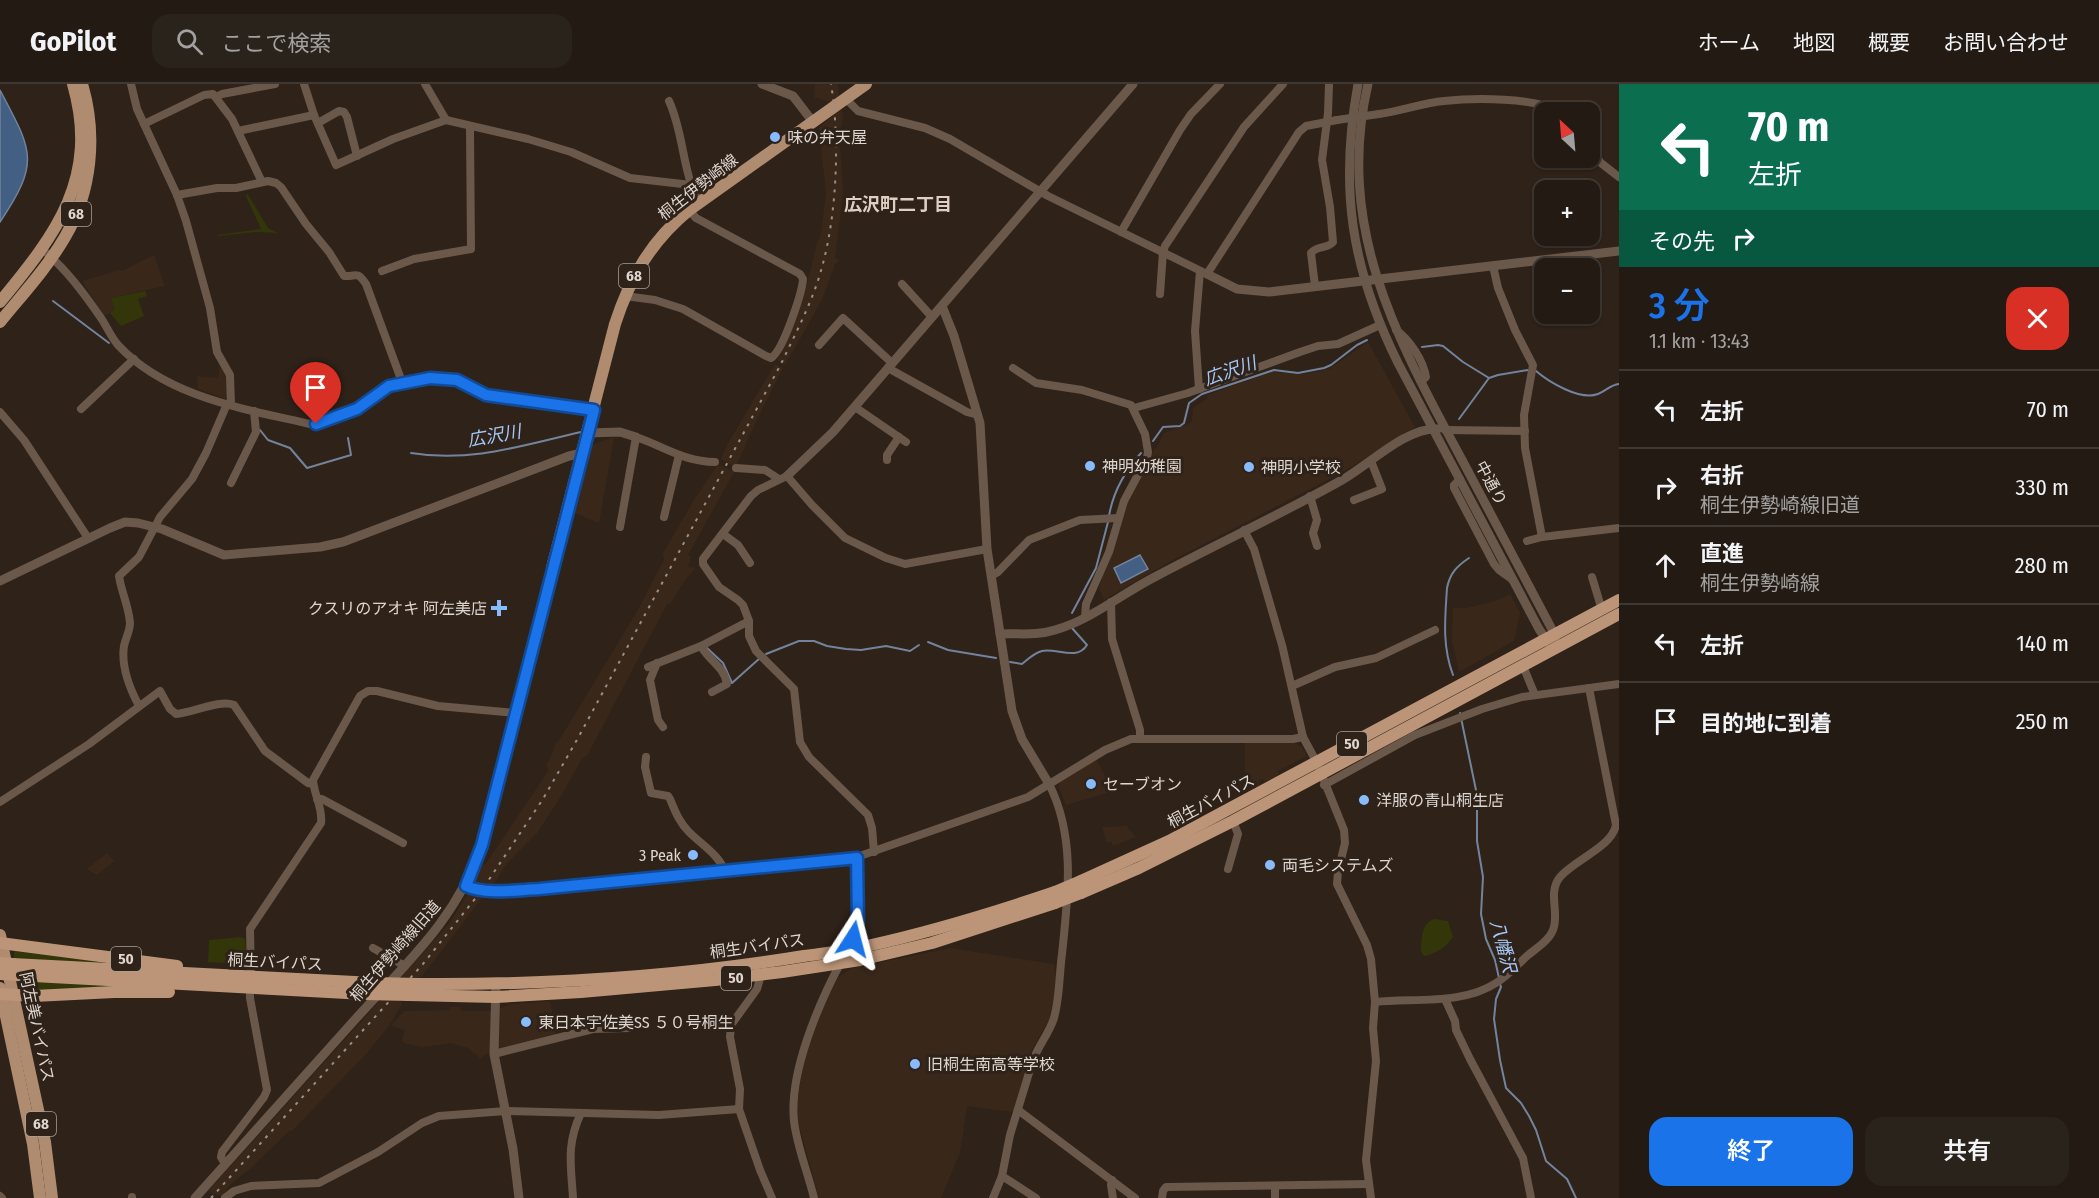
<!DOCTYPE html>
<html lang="ja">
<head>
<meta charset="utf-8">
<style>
  :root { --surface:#221a13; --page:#2a231c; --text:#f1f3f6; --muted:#a2a1a0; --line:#3f3833; --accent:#1a73e8 }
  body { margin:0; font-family:"Fira Sans Condensed","Noto Sans JP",sans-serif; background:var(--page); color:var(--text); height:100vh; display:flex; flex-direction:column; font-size:22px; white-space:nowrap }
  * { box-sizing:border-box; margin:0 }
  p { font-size:20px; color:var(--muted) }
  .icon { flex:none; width:33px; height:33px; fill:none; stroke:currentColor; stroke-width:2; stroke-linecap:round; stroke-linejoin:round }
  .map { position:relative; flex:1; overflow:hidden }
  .details { display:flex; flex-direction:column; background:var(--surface); width:480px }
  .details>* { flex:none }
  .hud { background:#0b6e4f; color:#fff; overflow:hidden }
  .needle { width:39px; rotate:334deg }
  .fabs { position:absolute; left:1534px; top:18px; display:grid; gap:12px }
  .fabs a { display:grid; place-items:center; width:66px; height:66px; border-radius:12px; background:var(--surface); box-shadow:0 2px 4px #0004,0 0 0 2px var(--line); font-size:30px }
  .pin { position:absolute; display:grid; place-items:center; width:51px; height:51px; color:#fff; margin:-62px -26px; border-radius:50% 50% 50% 0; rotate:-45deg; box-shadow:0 0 6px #0007 }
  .pin .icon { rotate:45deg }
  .me { position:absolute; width:66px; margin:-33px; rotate:9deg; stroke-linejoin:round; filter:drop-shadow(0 0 4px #0008) }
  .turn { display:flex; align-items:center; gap:21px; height:126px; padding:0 30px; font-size:27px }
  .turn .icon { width:78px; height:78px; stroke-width:2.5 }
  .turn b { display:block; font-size:42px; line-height:51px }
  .then { display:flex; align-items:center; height:57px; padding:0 30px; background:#0003; gap:12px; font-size:22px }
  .round { display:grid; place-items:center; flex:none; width:63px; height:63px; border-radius:18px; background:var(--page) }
  .summary { display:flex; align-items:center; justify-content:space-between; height:102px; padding:0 30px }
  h1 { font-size:36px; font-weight:600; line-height:45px; color:var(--accent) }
  .cta { display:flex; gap:12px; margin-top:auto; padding:12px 30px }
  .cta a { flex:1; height:69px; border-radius:18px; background:var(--accent); color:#fff; font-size:24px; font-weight:600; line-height:69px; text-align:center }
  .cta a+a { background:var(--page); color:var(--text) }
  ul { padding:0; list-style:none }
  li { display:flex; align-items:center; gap:18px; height:78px; padding:0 30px; border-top:2px solid var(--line) }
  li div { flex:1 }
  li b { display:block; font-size:22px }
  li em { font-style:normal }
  header { display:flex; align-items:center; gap:36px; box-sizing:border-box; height:84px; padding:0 30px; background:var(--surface); border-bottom:2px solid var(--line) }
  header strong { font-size:28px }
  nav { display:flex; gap:33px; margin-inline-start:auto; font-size:21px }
  .search { width:420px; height:54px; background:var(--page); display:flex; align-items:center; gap:15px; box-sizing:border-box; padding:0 21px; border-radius:18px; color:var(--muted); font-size:22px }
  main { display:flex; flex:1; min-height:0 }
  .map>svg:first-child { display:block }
  .built { fill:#39281a }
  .green { fill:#333609 }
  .water { fill:#445f84; stroke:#72839b; stroke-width:1.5 }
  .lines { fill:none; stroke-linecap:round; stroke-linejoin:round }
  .stream { stroke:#72839b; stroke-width:2 }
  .minor { stroke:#6a584b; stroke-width:8 }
  .tertiary { stroke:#6a584b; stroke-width:9 }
  .primary { stroke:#af8b70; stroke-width:12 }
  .trunk { stroke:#bc9578; stroke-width:12 }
  .rail { stroke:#9a9089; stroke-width:2; stroke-dasharray:3 6; stroke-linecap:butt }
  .minor-bridge { stroke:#6a584b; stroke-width:8 }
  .trunk-bridge { stroke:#bc9578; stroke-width:12 }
  .route-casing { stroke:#114b97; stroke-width:15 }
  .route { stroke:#1a73e8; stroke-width:10 }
  .poi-dot { fill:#88bbfc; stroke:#2e2219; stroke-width:2 }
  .labels { text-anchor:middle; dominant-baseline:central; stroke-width:6; stroke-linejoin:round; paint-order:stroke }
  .shield { fill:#2e2219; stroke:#a9a099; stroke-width:1.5 }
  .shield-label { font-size:15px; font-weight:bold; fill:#ded6d0 }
  .poi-label { font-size:16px; fill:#ded6d0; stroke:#2e2219; text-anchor:start }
  .street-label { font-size:16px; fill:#ded6d0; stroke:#2e2219 }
  .neighbourhood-label { font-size:18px; font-weight:bold; fill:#dfcfc3; stroke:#2e2219 }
  .water-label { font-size:18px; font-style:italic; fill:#a5c8f8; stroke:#2e2219 }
</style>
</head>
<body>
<header>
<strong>GoPilot</strong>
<div class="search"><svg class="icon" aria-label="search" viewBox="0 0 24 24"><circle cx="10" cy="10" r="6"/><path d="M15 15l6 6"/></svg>ここで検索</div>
<nav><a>ホーム</a><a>地図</a><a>概要</a><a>お問い合わせ</a></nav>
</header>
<main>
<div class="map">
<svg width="1619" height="1114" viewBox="0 0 1619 1114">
  <rect width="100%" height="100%" fill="#2e2219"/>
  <g class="built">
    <path d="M815,0H838L839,13L831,18L814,13Z"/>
    <path d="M840,25L843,29L840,60L843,109L835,173L839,177L835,180L822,216L785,281L777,276L781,271L806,204L818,156L820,155L823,134L826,109L819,44Z"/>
    <path d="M154,171L165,202L111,214L115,226L104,232L82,197L119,186L122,187Z"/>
    <path d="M1368,258L1415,343L1343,388L1167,479L1104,516L1099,504L1109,468L1128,417L1150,378L1154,364L1156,365L1164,349L1192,338L1193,324L1208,314L1207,311L1272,288L1304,290L1329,285Z"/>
    <path d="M775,280L783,284L758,333L737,380L731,381L724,377L721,374L727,361Z"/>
    <path d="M220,282L228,292V312L226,315L198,305L197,292L218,294Z"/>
    <path d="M611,354H614L599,439L575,429L592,361Z"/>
    <path d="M721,381L734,388L688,471L691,473L688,483L694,484V486L685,496L671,519L667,520L587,672L583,673L561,712L538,748L507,779L492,803L479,802L476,796L482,780L485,781L549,686L546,682L555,664V660L560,655L636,529L665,474L662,471L694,416L716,383Z"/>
    <path d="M1510,510L1520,529L1514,557L1459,588L1452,557L1453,524H1467L1496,517Z"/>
    <path d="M1245,658L1295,659L1302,663L1307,672L1278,687L1279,691L1265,698L1263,695L1258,697L1260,701L1254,704L1251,699L1245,702Z"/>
    <path d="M1096,675L1113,707L1066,721L1059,703L1060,698Z"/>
    <path d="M1126,742L1136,753L1113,762L1111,757L1107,759L1102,743Z"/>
    <path d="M107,769L114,777L97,791L87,785Z"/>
    <path d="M468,809H484V811L427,886L421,893L417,895L400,917L402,920L389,942L366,970L292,1047L290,1046L250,1085L232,1099L222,1112L212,1110L209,1106L449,840Z"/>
    <path d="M950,864L1054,880L1057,898L1049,936L1031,967L1013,1028L967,1022L960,1069L941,1114H819L798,1037L797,1019L805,970L818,934L838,893L853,884Z"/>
    <path d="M550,917L556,952L501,964L499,962L500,924L512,920Z"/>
    <path d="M450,923H460L461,927H491L490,968L480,974L468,964L451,959L422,963L404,959L402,956L405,946L391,942L404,927L450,926Z"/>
  </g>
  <g class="green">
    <path d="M247,109L268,144L278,149L257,148L218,152L217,151L261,145L246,112Z"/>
    <path d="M145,207L147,212L138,215L144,232L121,242L110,229L115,226L111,214Z"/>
    <path d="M1434,835L1448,837L1453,853C1446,863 1436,870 1424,872L1421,868C1422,855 1420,841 1434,835Z"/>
    <path d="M241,853L245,855L247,880L208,878L209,856Z"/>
    <path d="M14,867L158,882L14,874Z"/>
    <path d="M19,896L157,904L22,907L19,902Z"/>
  </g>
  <g class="water">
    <path d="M0,6C32,67 41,77 0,138Z"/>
    <path d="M1140,471L1148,485L1121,499L1114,484Z"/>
  </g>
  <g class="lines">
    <g class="stream">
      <path d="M53,217L109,259"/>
      <path d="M1422,263L1438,261L1443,262L1463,278L1489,294"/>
      <path d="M1536,287C1549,298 1580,317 1598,310C1606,307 1610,301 1619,300"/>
      <path d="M1489,294L1498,291L1528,286"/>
      <path d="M1459,335L1489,294"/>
      <path d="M260,346L268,356L290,364L307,384L351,371L348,354"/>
      <path d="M1153,357L1163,343L1180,342L1184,339L1189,319L1202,310L1274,286L1298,289L1324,284L1331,281L1357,261L1367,256"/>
      <path d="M411,369C471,379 523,361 581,348"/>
      <path d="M1109,432C1113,408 1125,387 1141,369"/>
      <path d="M1072,529L1096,484L1108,438"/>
      <path d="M928,558L948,566L996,574"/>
      <path d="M707,564L723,579L732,599L760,574"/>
      <path d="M766,570L799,557H814L827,562L846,565L861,566L886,562L910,567L919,561"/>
      <path d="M1010,578L1022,580C1028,575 1034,569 1042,567C1057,564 1077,577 1087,561L1072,544"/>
      <path d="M1453,591C1442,562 1445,534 1447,504C1450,489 1457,482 1469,474"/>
      <path d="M1460,629L1477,711V757L1483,793L1481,830L1486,855L1495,876L1499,894"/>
      <path d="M1500,900L1501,903L1496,915L1494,935L1500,976L1506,1004L1521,1019L1529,1032L1536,1046L1546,1077L1567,1095L1576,1114"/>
    </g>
    <g class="minor">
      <path d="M131,0L137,25L177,111L186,137L210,224L217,268L230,291L231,321"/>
      <path d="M304,0L314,31L336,81L393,55L446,36L528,55L571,68L630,94L691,101"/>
      <path d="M425,0L446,36"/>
      <path d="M216,13L222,10L275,0"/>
      <path d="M846,15L858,27L925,44L950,55L1048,112L1207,190L1299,48L1306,42L1337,36"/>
      <path d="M669,17C684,49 682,88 699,118"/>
      <path d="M1379,30C1401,27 1422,19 1444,17C1473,14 1536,13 1560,28"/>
      <path d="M318,39L339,27L344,28L347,33L357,72"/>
      <path d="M144,40L204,11L213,10L232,35L262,98"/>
      <path d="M238,47L314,31"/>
      <path d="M1590,64L1601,79L1619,93"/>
      <path d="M177,111L217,104H236L268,97L276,99L281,103L306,140L329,168L344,192C357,193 356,186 366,200L402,298"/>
      <path d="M1121,148L1180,46L1191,30L1220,0"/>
      <path d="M42,165C66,185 83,208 101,234C107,243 111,253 118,261C166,313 245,325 310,340H316L361,323L389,302L430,294L457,296L486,311L594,326"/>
      <path d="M1493,182L1498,204L1515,246L1533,281L1524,331L1525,364L1542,453"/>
      <path d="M382,187L414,175L471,165L470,43"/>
      <path d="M902,200L932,233"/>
      <path d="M1315,202L1311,169C1317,161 1328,165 1333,158L1330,123L1322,76L1328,29L1329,0"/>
      <path d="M1160,210L1163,168L1165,162L1244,43L1283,0"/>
      <path d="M625,212L655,216L683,225L766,272L771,274C783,267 802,209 803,195L800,190L696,134L689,126"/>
      <path d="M1396,246C1410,256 1423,276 1426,293L1421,298"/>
      <path d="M819,261L843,234L892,279"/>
      <path d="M888,284L967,328L978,331"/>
      <path d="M1013,284L1036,299L1082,306L1131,321L1145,350L1148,368L1147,374L1124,417L1109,468L1086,520L1085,533"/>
      <path d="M1199,305L1195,247L1200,187"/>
      <path d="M855,323L906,358"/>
      <path d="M1134,324L1188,309L1300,268L1318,262L1338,260L1380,241"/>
      <path d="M81,325L134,275"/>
      <path d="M0,328L24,356L88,454"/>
      <path d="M1445,346L1525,347"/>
      <path d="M887,376V371L899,353"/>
      <path d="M736,384L765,386L779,395"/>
      <path d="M1460,395L1454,401V404L1494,480L1499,486L1513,496"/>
      <path d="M231,399L256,348L254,327"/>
      <path d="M1310,412L1317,436L1313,449L1317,462"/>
      <path d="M1354,416L1382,405L1371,377"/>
      <path d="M664,433L679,371"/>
      <path d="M620,443L636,353C663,362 685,378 715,378"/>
      <path d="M1244,446L1254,465L1282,561L1303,653L1317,679L1344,746L1345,759L1338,788L1337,800L1367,861L1371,875L1375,918L1373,944L1376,977L1366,1076L1371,1114"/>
      <path d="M723,450L738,461L750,479"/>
      <path d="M1527,457L1542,453L1619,444"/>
      <path d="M991,492L998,488L1029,456L1080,436L1118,434"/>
      <path d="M1592,493L1602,526"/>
      <path d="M1111,518L1112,555L1140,646V653"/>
      <path d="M701,562C709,577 724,582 727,600L712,608"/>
      <path d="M657,579L650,596L658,636L663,643"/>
      <path d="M1523,582L1535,611"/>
      <path d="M648,583L701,562L749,537"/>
      <path d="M1292,602L1335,583L1376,574L1435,546"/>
      <path d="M139,622C130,605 121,581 124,562C126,553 130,547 130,539C129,523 121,507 119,492L139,473L160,433L192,395L206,369L227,320"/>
      <path d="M646,673L645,683L651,709L668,712L670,715C675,727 679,738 689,748C702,761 718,770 725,787"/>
      <path d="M1324,701L1415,651L1482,625L1522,613L1619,600"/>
      <path d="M317,715H322L403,759"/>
      <path d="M0,718L89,660L160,607L170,625L176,630C192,629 220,615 234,621L265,667L308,699L313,700"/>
      <path d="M874,768L872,744L868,731L809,673L800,658L794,605L756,567L749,552V537L743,521L738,516L719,503L703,480V475L751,412L758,406L787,392L812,421L845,454L886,474L905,480L987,465"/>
      <path d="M1228,785L1238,750L1233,737"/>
      <path d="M466,802C486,811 517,806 539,805L857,773L1028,713L1105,666L1131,655H1293L1303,653"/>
      <path d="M373,864L405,882"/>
      <path d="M761,891L757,905L731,941L730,953L740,1005L739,1025L760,1086L772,1114"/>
      <path d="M251,894L250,845L321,739C323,724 314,711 313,696L360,612L368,607H377L438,622L516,629"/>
      <path d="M1445,915L1455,937L1456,946L1470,975L1523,1074L1531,1114"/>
      <path d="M1375,918C1413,914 1463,921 1496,899C1508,892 1517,881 1527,872C1535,865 1549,857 1553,846C1560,829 1547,809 1560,793C1574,776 1612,763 1616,741L1589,604"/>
      <path d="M494,970L593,945L629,944"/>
      <path d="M1018,1026L1135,1114"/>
      <path d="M225,1080L221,1073L222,1068L264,1013L267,1006L250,914V904"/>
      <path d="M1002,1092L1036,1114"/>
      <path d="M1112,1096L1111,1101L1113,1114"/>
      <path d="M1275,1102V1114"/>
      <path d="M0,1112L2,1114"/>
      <path d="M132,1113V1114"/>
      <path d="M225,1114L234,1107L251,1102L319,1099L378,1068L422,1039L439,1032L506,1027L659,1031L739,1025"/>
      <path d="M573,1114C571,1081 566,1061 581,1029"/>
      <path d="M814,1114C808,1089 797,1063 794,1037C789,989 818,921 841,878"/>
      <path d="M993,1114L1002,1092L1010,1051L1032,979C1037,963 1049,950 1054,934C1060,912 1059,892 1062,870C1068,813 1076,753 1049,700"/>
      <path d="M1162,1114L1163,1107L1166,1103L1369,1100"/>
    </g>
    <g class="tertiary">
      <path d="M762,0L793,12L813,38"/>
      <path d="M1358,0C1339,104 1351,184 1398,279L1539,545L1549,560"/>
      <path d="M1368,0C1335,143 1396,253 1461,374C1492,433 1524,492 1555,551V557"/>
      <path d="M1207,190L1237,205L1269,208L1619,167"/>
      <path d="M942,222L954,252L980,339L987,465L1012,627L1022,655L1049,700"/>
      <path d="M588,349L620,348L636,353"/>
      <path d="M787,392L833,348L1133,0"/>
      <path d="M0,497L110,444L125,438L138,439L162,445L224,471L320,463L343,458L569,372L582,369"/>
      <path d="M1000,550C1019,549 1036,552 1055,546C1090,536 1119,512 1151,495C1214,461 1280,431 1342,396C1369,381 1406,343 1438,345"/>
      <path d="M847,869C863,841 859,805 857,773"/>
      <path d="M496,900L494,970L513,1065L519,1114"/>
      <path d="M195,1114C247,1056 299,998 351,940C403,882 456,837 482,761L552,484"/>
    </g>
    <g class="primary">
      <path d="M0,218C56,150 100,94 73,0"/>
      <path d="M0,238C22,211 47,184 65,153C92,107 97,50 82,0"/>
      <path d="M552,484L615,240C630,194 651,157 689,126L866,0"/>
      <path d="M0,851L45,1058L52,1114"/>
      <path d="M0,904L33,1060L40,1114"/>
    </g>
    <g class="trunk">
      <path d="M1081,797L1169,757L1619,516"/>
      <path d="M1081,809L1139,784L1233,737L1619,530"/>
      <path d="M0,859L177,882"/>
      <path d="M13,880L374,899"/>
      <path d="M15,891L365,910"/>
      <path d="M418,900C547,901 676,893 804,872C825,869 846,867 867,862C931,848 993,829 1055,808"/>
      <path d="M0,910L34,912L114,908H169"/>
      <path d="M409,911L496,913L581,908L715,896L782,888L860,876L932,859L1055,819"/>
    </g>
    <path class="rail" d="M211,1114L423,880L482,806L543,715L578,654L781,280C796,248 813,217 822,183C837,130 840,54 831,0"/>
    <path class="minor-bridge" d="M1337,36L1379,30"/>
    <g class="trunk-bridge">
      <path d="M1055,808L1081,797"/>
      <path d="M1055,819L1081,809"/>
      <path d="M0,879L13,880"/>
      <path d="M0,890L15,891"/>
      <path d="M374,899L418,900"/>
      <path d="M365,910L409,911"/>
    </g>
  </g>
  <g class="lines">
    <defs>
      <path id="route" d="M316,340L357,325L389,302L430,294L457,296L486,311L594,326L482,761L466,802C486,811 517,806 539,805L857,774L858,837L853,855"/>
    </defs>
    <use href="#route" class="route-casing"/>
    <use href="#route" class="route"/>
  </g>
  <g class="poi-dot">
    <circle cx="775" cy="53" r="6"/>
    <circle cx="1090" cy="382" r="6"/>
    <circle cx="1249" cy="383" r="6"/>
    <path d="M496 515h6v6h6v6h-6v6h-6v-6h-6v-6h6z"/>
    <circle cx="1091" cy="700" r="6"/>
    <circle cx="1364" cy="716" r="6"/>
    <circle cx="693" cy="771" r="6"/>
    <circle cx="1270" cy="781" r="6"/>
    <circle cx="526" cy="938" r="6"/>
    <circle cx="915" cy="980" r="6"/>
  </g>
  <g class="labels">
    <g class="shield">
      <rect x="61" y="118" width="30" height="24" rx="4.5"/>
      <rect x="619" y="180" width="30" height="24" rx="4.5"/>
      <rect x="1337" y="648" width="30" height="24" rx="4.5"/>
      <rect x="111" y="863" width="30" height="24" rx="4.5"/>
      <rect x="721" y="882" width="30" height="24" rx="4.5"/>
      <rect x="26" y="1028" width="30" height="24" rx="4.5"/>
    </g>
    <g class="shield-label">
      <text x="76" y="130">68</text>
      <text x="634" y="192">68</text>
      <text x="1352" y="660">50</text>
      <text x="126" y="875">50</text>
      <text x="736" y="894">50</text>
      <text x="41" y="1040">68</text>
    </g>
    <g class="poi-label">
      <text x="787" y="53">味の弁天屋</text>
      <text x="1102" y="382">神明幼稚園</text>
      <text x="1261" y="383">神明小学校</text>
      <text x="487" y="524" text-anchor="end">クスリのアオキ 阿左美店</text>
      <text x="1103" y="700">セーブオン</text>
      <text x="1376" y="716">洋服の青山桐生店</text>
      <text x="681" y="771" text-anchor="end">3 Peak</text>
      <text x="1282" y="781">両毛システムズ</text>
      <text x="538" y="938">東日本宇佐美SS ５０号桐生</text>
      <text x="927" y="980">旧桐生南高等学校</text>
    </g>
    <g class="street-label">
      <text transform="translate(698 103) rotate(-38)">桐生伊勢崎線</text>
      <text transform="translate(1491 399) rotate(62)">中通り</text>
      <text transform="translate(1211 717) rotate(-28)">桐生バイパス</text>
      <text transform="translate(757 862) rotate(-8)">桐生バイパス</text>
      <text transform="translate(395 867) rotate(-49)">桐生伊勢崎線旧道</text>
      <text transform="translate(275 878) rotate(3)">桐生バイパス</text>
      <text transform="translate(37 943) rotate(78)">阿左美バイパス</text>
    </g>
    <g class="neighbourhood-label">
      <text x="898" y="121">広沢町二丁目</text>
    </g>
    <g class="water-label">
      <text transform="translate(1230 287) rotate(-19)">広沢川</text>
      <text transform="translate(494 352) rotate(-10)">広沢川</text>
      <text transform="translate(1503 862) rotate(75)">八幡沢</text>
    </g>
  </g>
</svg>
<div class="fabs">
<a><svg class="needle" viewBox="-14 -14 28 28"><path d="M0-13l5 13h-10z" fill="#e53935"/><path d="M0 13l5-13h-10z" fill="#a2a1a0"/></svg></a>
<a>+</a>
<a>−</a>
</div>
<div class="pin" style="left:316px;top:340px;background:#d93025"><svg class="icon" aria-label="arrive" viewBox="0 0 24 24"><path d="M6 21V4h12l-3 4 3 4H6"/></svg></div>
<svg class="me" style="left:853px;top:855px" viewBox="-20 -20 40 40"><path d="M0-17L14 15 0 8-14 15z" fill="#1a73e8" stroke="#fff" stroke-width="4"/></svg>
</div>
<section class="details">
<div class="hud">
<div class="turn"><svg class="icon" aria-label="left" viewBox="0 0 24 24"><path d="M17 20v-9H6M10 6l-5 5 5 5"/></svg><div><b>70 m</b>左折</div></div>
<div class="then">その先<svg class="icon" aria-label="right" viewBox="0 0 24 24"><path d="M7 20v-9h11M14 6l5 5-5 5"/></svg></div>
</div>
<div class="summary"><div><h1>3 分</h1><p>1.1 km · 13:43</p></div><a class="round" style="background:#d93025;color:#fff"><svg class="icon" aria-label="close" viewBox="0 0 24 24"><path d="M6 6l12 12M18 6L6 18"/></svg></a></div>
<ul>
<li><svg class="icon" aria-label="left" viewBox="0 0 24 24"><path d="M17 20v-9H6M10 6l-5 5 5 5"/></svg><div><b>左折</b></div><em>70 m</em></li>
<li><svg class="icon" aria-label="right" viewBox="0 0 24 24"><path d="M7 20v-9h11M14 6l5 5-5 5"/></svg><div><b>右折</b><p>桐生伊勢崎線旧道</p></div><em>330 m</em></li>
<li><svg class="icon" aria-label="ahead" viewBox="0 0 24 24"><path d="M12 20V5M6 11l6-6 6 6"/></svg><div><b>直進</b><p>桐生伊勢崎線</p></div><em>280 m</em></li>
<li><svg class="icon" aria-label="left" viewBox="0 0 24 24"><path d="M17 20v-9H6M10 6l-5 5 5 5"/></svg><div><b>左折</b></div><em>140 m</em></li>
<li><svg class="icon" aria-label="arrive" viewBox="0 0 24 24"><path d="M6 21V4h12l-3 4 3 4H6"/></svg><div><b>目的地に到着</b></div><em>250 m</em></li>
</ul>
<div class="cta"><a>終了</a><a>共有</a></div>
</section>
</main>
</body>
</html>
